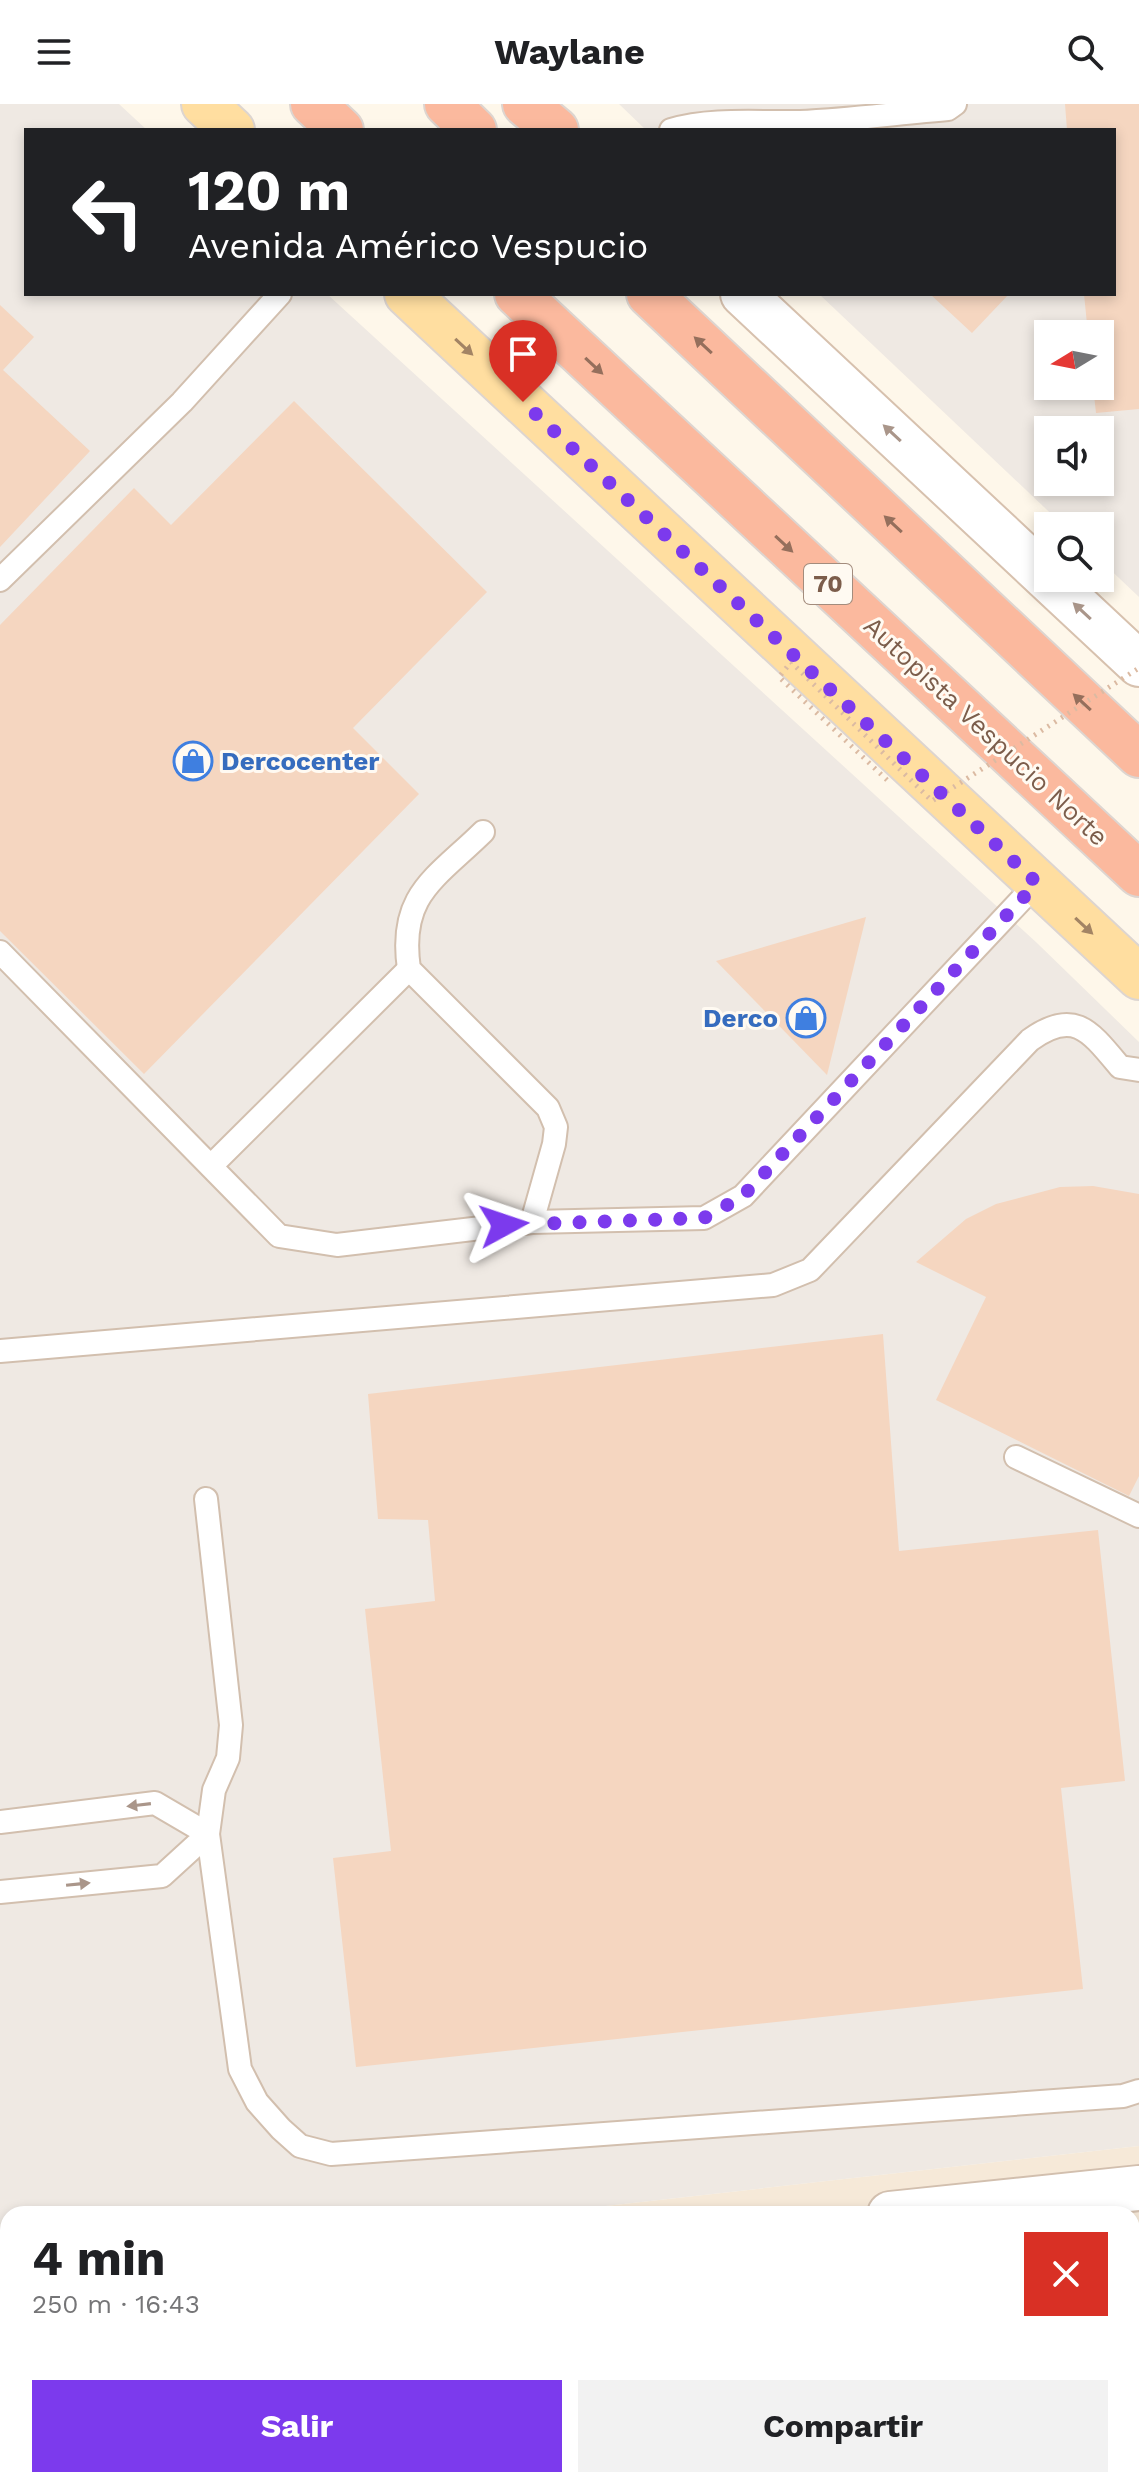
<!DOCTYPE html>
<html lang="es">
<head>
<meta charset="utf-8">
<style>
  :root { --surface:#fff; --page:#f2f2f2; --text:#202124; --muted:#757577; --accent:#7c3aed }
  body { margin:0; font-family:"Work Sans",sans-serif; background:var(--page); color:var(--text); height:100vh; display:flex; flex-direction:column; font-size:30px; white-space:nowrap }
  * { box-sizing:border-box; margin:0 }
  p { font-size:26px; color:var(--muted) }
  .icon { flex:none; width:44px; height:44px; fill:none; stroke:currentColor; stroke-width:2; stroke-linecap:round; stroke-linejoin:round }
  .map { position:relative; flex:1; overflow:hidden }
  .drawer { position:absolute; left:0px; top:2102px; width:1140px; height:282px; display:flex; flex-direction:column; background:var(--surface); border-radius:24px 24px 0 0; box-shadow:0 4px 12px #0003 }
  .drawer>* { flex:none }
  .guide { position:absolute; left:24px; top:24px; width:1092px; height:168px; border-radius:0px; box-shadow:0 4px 12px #0003; background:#202124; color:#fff; overflow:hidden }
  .needle { width:52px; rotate:260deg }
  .buttons { position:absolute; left:1034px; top:216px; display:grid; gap:16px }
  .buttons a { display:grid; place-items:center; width:80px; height:80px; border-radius:0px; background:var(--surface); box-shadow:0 4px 12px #0003; font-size:40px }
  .pin { position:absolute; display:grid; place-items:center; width:68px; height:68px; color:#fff; margin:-82px -34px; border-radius:50% 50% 50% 0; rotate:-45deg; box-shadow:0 0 8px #0007 }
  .pin .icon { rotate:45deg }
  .me { position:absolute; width:88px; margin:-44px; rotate:85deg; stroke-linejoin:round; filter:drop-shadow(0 0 6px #0008) }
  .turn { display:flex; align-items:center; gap:28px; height:168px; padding:0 32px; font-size:36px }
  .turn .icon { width:104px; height:104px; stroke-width:2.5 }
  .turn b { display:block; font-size:56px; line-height:68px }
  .round { display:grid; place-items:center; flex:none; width:84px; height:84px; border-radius:0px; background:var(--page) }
  .head { display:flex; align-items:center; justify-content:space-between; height:136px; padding:0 32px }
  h1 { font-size:48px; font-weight:700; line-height:60px }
  .action { display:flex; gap:16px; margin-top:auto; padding:16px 32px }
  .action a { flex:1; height:92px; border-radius:0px; background:var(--accent); color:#fff; font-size:32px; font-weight:700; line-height:92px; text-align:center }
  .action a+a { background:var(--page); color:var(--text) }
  header { display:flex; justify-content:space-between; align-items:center; height:104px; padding:0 32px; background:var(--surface); font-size:36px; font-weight:700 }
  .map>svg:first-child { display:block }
  .residential { fill:#f6e9d8 }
  .industrial { fill:#efe9e3; fill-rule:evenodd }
  .building { fill:#f5d6c0 }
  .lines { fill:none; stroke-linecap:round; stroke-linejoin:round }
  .lane-casing { stroke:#d2bfae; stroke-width:26 }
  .street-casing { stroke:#d2bfae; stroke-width:48 }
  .secondary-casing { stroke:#d7c1ae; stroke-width:48 }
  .primary-casing { stroke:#ddd5d0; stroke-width:48 }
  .highway-casing { stroke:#ddd5d0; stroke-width:48 }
  .lane { stroke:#fff; stroke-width:22 }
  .street { stroke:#fff; stroke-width:44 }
  .secondary { stroke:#fff; stroke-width:44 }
  .primary { stroke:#ffdea0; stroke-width:44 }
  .highway { stroke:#fbb99e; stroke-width:44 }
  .path-bridge { stroke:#dbbaa2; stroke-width:5; stroke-dasharray:2 6; stroke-linecap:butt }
  .oneway { fill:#956f5c }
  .oneway2 { fill:#a38464 }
  .oneway3 { fill:#aa968a }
  .route { stroke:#7c3aed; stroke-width:14; stroke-dasharray:0 25.2 }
  .labels { text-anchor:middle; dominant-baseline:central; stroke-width:6; stroke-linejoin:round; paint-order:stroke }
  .shield { fill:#fffaf2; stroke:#a38c7d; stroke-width:2 }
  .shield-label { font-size:24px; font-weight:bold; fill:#7c5d4b }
  .street-label { font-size:26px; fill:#7c5d4b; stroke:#fffaf2 }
  .shop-label { font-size:26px; font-weight:bold; fill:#366cbe; stroke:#fffaf2; text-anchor:start }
</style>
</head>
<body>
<header><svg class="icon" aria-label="menu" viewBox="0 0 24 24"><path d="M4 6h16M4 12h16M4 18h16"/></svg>Waylane<svg class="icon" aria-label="search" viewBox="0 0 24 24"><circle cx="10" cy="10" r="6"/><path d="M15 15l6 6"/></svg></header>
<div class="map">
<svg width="1139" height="2383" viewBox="0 0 1139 2383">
  <rect width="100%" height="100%" fill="#fef7ea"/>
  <path class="residential" d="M1139,2042V2383H0V2170L8,2169V2376H1132V2110H534Z"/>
  <g class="industrial">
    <path d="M0,0H119L147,26H26V190H327L1037,839L1139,938V2042L534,2110H8V2169L0,2170Z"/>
    <path d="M619,0H1139V493L1100,456V422H1064L819,190H1114V26H646ZM1048,230H1100V282H1048ZM1048,326H1100V378H1048Z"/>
  </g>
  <g class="building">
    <path d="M1065,0H1139V305L1096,309L1093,282H1100V230H1088L1084,190H1114V26H1067Z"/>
    <path d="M930,190H1009L972,229Z"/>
    <path d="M0,201L34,233L3,266L90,347L0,443Z"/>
    <path d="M294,297L487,488L353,624L419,690L144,970L0,827V521L134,384L171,421Z"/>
    <path d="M866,813L827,971L716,857Z"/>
    <path d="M1093,1082L1139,1090V1372L1129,1392L936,1296L986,1193L916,1158L966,1115L996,1100L1060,1083Z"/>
    <path d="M883,1230L899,1447L1098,1426L1125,1677L1061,1684L1083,1885L356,1963L333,1754L391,1747L365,1505L435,1497L428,1416L378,1415L368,1290Z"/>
  </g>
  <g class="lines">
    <defs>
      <g id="lane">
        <path d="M671,26C712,14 758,19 800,18C850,16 899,9 948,5L955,0"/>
        <path d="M0,476L182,298L280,190"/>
        <path d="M483,728C435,775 398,791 409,865L548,1004L556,1023L554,1040L532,1118"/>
        <path d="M0,848L279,1132L337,1141L532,1118L704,1114L743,1092L1037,779"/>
        <path d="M211,1062L409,865"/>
        <path d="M0,1247L773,1181L810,1166L1030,936C1074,904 1090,927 1120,963L1139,966"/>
        <path d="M1016,1353L1139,1412"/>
        <path d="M206,1395L231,1621L228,1654L214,1686L208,1730L240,1965L257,1998L281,2025L300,2042L331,2050L1123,1992L1139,1987"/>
        <path d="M0,1718L155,1699L208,1730L162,1772L0,1788"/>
      </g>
      <g id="street">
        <path d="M890,2110L1139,2084"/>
        <path d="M0,2204H8"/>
        <path d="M291,2376V2383"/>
        <path d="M500,2383V2376"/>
        <path d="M709,2383V2376"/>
        <path d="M931,2383V2376"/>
      </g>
      <path id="secondary" d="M743,190L1139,560"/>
      <g id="primary">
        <path d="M204,0L232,26"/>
        <path d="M407,190L1139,873"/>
      </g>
      <g id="highway">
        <path d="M313,0L341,26"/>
        <path d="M447,0L474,26"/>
        <path d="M525,0L556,26"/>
        <path d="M517,190L1139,770"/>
        <path d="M649,190L1139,651"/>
      </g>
    </defs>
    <use href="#lane" class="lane-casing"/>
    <use href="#street" class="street-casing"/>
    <use href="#secondary" class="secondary-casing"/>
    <use href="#primary" class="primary-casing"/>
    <use href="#highway" class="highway-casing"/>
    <use href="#lane" class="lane"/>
    <use href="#street" class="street"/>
    <use href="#secondary" class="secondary"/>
    <use href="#primary" class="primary"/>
    <use href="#highway" class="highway"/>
    <path class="path-bridge" d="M887,676L779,573L791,558L932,697L1139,564"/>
  </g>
  <defs><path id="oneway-solid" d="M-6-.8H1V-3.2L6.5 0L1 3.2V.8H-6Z" transform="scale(2)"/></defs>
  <g class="oneway">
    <use href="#oneway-solid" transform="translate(703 241) rotate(-137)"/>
    <use href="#oneway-solid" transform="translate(594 262) rotate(43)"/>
    <use href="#oneway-solid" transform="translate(893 420) rotate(-137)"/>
    <use href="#oneway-solid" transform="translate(784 440) rotate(43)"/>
    <use href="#oneway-solid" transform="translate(1082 598) rotate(-137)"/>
  </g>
  <g class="oneway2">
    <use href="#oneway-solid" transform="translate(464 243) rotate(43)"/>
    <use href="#oneway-solid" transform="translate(1084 822) rotate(43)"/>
  </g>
  <g class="oneway3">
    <use href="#oneway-solid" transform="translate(892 329) rotate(-137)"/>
    <use href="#oneway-solid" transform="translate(1082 507) rotate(-137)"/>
    <use href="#oneway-solid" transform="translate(139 1701) rotate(173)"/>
    <use href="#oneway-solid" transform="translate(78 1780) rotate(-6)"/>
  </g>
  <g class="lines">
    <path class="route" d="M504,1121L704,1114L743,1092L1037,779L523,298"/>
  </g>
  <defs>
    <symbol id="shop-ring" viewBox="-11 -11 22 22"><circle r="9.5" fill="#fffaf2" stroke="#3f7fe0" stroke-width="1.5"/><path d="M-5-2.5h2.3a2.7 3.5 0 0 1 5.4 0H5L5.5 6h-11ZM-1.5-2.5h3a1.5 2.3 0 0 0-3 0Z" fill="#3f7fe0"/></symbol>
  </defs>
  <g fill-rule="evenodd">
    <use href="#shop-ring" x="171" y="635" width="44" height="44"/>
    <use href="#shop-ring" x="784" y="892" width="44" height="44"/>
  </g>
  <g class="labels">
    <rect class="shield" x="804" y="460" width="48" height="40" rx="6"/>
    <g class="shield-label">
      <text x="828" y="480">70</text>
    </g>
    <g class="street-label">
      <text transform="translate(986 627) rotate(43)">Autopista Vespucio Norte</text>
    </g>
    <g class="shop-label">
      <text x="221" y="657">Dercocenter</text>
      <text x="778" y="914" text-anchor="end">Derco</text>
    </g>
  </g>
</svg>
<div class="buttons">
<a><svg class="needle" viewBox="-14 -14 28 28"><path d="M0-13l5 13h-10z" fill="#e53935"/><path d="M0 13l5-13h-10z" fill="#757577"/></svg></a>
<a><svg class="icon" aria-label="sound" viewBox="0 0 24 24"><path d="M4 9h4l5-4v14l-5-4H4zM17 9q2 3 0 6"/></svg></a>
<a><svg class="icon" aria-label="search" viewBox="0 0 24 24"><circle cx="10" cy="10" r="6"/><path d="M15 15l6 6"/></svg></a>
</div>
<div class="pin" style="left:523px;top:298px;background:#d93025"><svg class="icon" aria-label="arrive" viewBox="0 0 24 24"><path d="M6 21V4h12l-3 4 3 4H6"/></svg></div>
<svg class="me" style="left:504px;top:1121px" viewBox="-20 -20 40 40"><path d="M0-17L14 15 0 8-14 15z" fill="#7c3aed" stroke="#fff" stroke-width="4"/></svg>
<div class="guide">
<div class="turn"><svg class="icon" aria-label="left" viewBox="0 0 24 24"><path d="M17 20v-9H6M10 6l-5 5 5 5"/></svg><div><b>120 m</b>Avenida Américo Vespucio</div></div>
</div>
<section class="drawer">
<div class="head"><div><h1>4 min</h1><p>250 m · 16:43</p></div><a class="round" style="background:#d93025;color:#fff"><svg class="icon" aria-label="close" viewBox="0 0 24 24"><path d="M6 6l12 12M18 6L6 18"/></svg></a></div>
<div class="action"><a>Salir</a><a>Compartir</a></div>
</section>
</div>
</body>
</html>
